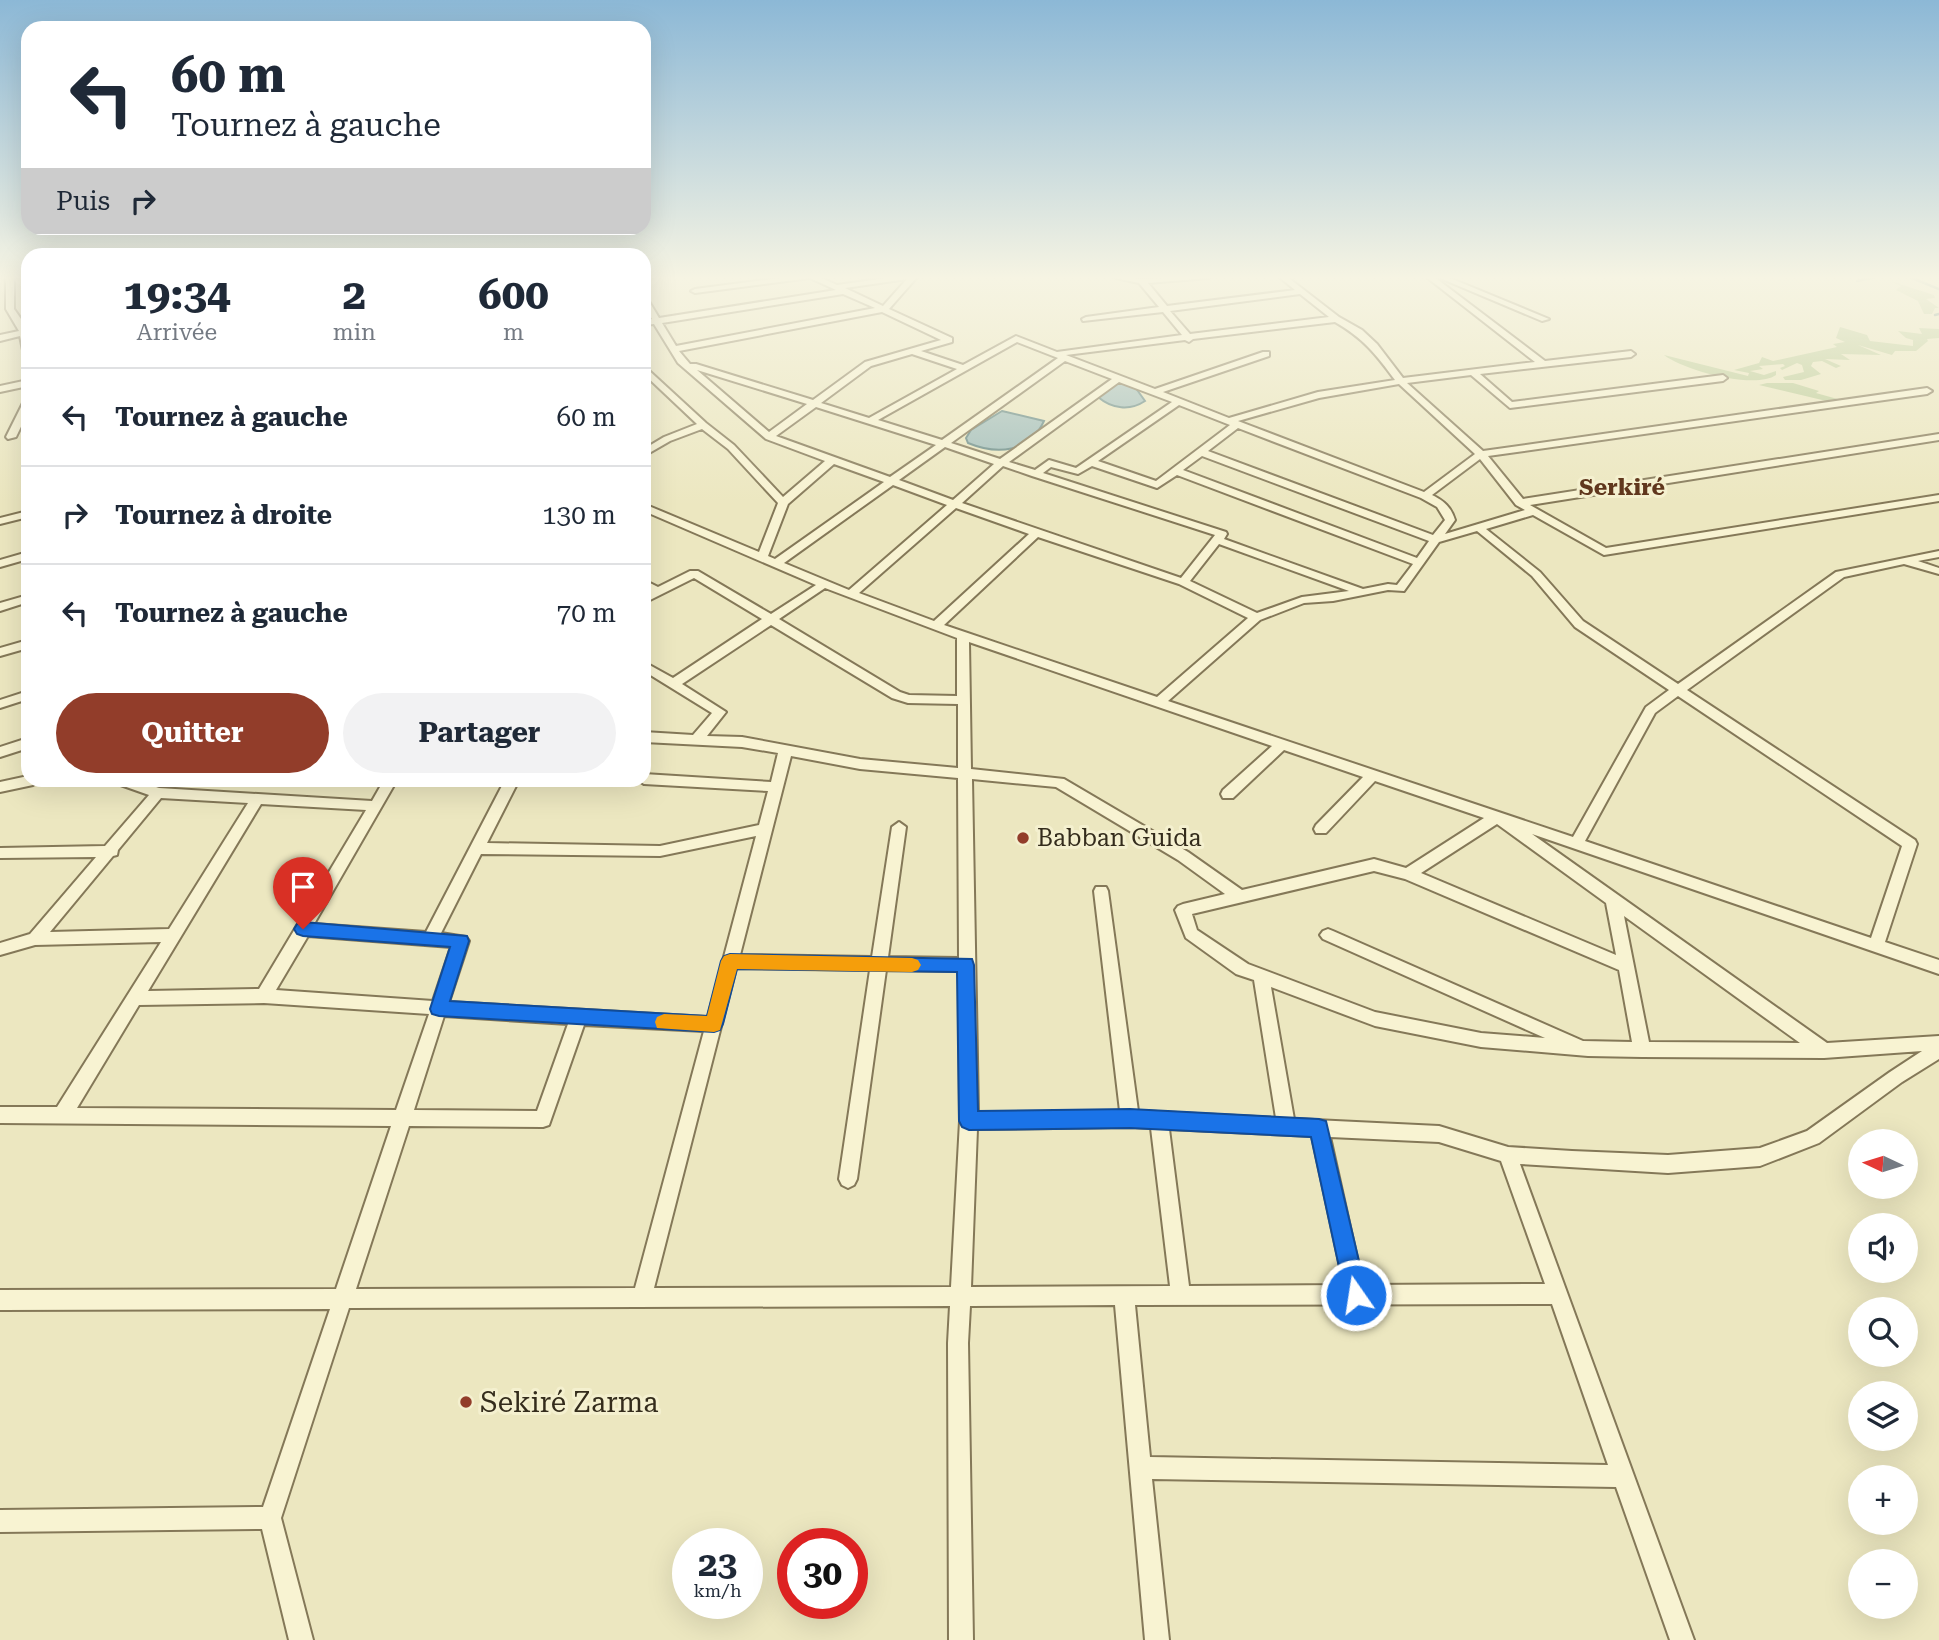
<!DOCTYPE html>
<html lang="fr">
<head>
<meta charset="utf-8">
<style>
  :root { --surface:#fff; --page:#f2f2f3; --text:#1f2937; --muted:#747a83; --line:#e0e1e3; --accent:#923d2a }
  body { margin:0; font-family:"Roboto Serif",serif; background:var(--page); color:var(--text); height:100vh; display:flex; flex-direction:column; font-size:26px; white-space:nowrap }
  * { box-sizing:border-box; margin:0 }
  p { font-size:23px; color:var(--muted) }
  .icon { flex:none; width:38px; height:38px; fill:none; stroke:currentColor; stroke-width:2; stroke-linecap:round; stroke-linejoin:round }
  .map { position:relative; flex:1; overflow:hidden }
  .panel { position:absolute; left:21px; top:248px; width:630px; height:539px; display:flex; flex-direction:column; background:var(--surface); border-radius:21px; box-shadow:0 7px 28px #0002 }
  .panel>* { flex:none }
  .banner { position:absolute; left:21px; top:21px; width:630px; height:214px; border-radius:21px; box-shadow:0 7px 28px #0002; background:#fff; color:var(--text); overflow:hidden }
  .needle { width:46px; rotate:274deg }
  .controls { position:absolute; left:1848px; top:1129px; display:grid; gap:14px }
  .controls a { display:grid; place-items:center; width:70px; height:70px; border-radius:50%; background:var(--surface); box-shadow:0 7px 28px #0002; font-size:35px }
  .speed { position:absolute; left:672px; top:1528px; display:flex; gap:14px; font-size:35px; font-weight:700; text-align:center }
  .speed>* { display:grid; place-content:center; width:91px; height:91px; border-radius:50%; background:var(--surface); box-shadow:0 7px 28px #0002; line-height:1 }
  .speed small { font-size:18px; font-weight:400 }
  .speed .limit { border:10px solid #d22; background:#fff; color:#111 }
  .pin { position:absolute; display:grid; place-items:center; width:60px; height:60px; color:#fff; margin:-72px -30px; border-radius:50% 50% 50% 0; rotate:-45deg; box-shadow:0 0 7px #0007 }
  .pin .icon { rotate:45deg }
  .me { position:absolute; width:77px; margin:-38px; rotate:347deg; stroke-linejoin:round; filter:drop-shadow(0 0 5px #0008) }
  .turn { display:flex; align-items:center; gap:24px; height:147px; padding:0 35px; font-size:32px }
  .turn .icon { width:91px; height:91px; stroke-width:2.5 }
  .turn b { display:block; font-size:49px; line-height:60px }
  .then { display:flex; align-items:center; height:66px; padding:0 35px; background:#0003; gap:14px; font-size:26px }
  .eta { display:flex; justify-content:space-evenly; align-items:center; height:119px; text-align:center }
  .eta b { font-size:42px; font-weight:700; line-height:49px }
  .button { display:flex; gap:14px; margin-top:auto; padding:14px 35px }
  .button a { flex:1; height:80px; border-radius:42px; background:var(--accent); color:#fff; font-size:28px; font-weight:700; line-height:80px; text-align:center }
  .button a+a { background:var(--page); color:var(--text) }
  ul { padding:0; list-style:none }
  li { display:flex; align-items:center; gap:21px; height:98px; padding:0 35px; border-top:2px solid var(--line) }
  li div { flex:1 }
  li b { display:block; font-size:26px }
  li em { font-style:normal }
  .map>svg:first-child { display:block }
  .green { fill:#baca94 }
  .water { fill:#a2bebb; stroke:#6a8c89; stroke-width:2 }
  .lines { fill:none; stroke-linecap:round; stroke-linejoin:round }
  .stream { stroke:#6a8c89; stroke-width:2.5 }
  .street-casing { stroke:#847858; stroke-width:4 }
  .street { fill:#f8f3d2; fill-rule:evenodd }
  .route { fill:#1a73e8; stroke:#114b97; stroke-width:2 }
  .slow { fill:#f59e0b }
  .poi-dot { fill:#923d2a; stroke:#f4f0cf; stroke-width:2.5 }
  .labels { text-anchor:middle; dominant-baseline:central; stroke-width:6; stroke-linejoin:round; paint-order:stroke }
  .far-quarter-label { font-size:23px; font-weight:bold; fill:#60371d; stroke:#f4f0cf }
  .poi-label { font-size:24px; fill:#342c1c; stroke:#f4f0cf; text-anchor:start }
  .near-poi-label { font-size:28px; fill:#342c1c; stroke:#f4f0cf; text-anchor:start }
</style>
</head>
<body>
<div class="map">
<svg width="1939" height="1640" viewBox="0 0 1939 1640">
  <rect width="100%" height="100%" fill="#ece7c0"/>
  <g class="green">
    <path d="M1890,281L1934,295L1935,298L1926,299L1939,308H1935L1932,314H1924L1918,301L1896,290L1901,286Z"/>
    <path d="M1840,327L1867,335L1870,341L1913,346V340L1906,338L1898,331L1922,334L1919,328L1939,329V338L1927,339L1928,341L1916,351H1895L1892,355L1858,345L1881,355L1841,354L1850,360L1825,359L1841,366L1836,368L1822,361L1813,362L1811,366L1821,374L1801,380H1785L1783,377L1804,372L1802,365L1797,363L1782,370L1780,368L1785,366L1783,364L1759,366L1763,369L1750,371L1764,375L1776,371V375C1755,390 1683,370 1664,355L1748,376L1749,373L1734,370L1759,363L1762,357L1773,361L1837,347L1833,344L1845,342L1836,338Z"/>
    <path d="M1767,383H1793L1819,391L1816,393L1848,402L1839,404L1759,385Z"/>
  </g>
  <g class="water">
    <path d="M1124,383L1135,387L1145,401C1130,411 1112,409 1098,397L1116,384Z"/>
    <path d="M1002,411L1044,421C1029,453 997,455 968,443L966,438L971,430Z"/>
  </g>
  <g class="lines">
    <g class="stream">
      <path d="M1907,276L1939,289"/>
      <path d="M1857,281L1881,276"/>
      <path d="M1935,315L1939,314"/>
    </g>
    <defs>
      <g id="street">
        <path d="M6,276H14V309L28,329V358L24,355L20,336L0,341V335L19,331L6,309Z"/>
        <path d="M796,276H817L837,285L901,276H918L889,309L952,338V342L921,351L963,365L1016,336L1057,352L1182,335L1163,312L1083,321L1082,319L1086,317L1159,307L1139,283L1116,278L1115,276L1142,279L1212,276L1208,278L1148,283L1167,306L1295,290L1278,276H1286L1339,317L1362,330L1377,344L1403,378L1535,362L1425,276H1433L1545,361L1631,351L1635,354L1631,357L1480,374L1512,402L1723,375L1727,378L1723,381L1510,408L1471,375L1407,383L1483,451L1927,388L1932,391L1927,394L1488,456L1523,499L1939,434V440L1530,505L1606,548L1939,495V501L1604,555L1533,515L1486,529L1540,572L1583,621L1678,684L1836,572L1939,551V557L1918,561L1939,568V574L1904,564L1844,577L1687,690L1915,840L1917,844L1885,942L1939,960V974L1532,834L1827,1043L1939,1036V1059L1902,1082L1819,1143L1760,1166L1668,1173L1520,1164L1694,1640H1670L1616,1487L1152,1479L1169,1640H1145L1115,1305L970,1306L968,1343L973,1640H949L948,1343L950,1306L349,1308L281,1518L313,1640H289L262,1529L0,1532V1510L263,1507L330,1309L0,1310V1290L336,1289L391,1126L0,1123V1107H57L161,942L35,945L0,955V943L30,934L96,857L0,858V848L105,846L149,795L115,783L114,780H136L159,788L372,801L384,780H397L314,924L426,932L505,780H519L487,843L660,846L759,825L768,791L644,784L638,780H644V774L771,782L778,753L742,747L644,742V732L693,735L712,713L644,671V662L673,678L762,619L694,578L644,603V595L650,592L644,588V580L658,587L690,571H698L771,614L816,585L644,511V504L759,552L778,503L728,449L702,429L670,441L644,456V449L664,437L697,424L644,374V366L706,423L734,445L783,497L825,461L766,439L678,363L654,324L644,325V321L652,319L644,307V298H647L659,318L836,290L810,278L695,293L691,291L695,289ZM907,279L883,306L845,288ZM843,294L875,308L676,346L662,323ZM1300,294L1329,317L1190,334L1170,311ZM882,312L941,340L865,362L813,400L696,364H690L679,351ZM1335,322C1363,338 1376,354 1395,380L1318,392L1229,418L1163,392L1269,356V352H1263L1155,389L1066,355L1185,340L1189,342L1193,339ZM1017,342L1058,358L942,440L878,420ZM912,354L957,369L869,418L821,403L871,366ZM1065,361L1112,379L1000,459L951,443ZM697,370L807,404L769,432ZM1119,382L1172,402L1076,468L1049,460L1035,470L1009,462ZM1399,384L1475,454L1424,492L1238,421L1319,398ZM1179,405L1230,425L1156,481L1098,461ZM816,407L936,445L890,477L776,436ZM1238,428L1421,498L1437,507L1445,520L1433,535L1208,451ZM945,447L994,464L953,500L899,480ZM1202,456L1429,541L1417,558L1183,470ZM1480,459L1516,505L1525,510L1445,534L1455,520C1451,507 1444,501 1432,495ZM834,464L884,482L775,559L768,556L788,504ZM1003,466L1032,476L1215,535L1181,578L962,503ZM1092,466L1157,488L1177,475L1413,564L1397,585L1388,584L1363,589L1224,539L1227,534L1226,532L1043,473L1051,467L1078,474ZM893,485L947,505L849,590L784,563ZM956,508L1029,534L934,621L859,593ZM1477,531L1532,576L1575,627L1669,690L1646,707L1573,837L1168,701L1260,620L1304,603L1333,601L1388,590L1404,591L1439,542ZM1038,537L1179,584L1248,618L1157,697L944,625ZM1219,544L1349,591L1302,597L1257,613L1190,581ZM825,588L957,638V696L909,695L900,692L779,619ZM771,625L892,698L908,703L958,704V768L860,759L742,737L707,736L726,712L682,684ZM969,642L1272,746L1223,790L1221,794L1223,798H1233L1284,750L1363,777L1316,825L1314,829L1316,833H1326L1375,781L1484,818L1406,868L1374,859L1242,890L1188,852L1064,779L971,769ZM1678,696L1902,846L1871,938L1585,841L1655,713ZM791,756L860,769L958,778L959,958L888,957L906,827L899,822L892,827L872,957L740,955ZM972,779L1056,787L1178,860L1225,894L1183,904L1178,906L1175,910L1186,938L1236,974L1254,980L1276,1118L1138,1111L1108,891L1106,887H1096L1094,891L1120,1111L978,1113ZM161,798L248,803L169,929L50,932L113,856L117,855L118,850ZM261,804L366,810L259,989L148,991ZM1497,824L1606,903L1616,955L1421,873ZM756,836L708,1017L449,1002L469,941L466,937L441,933L481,854L660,856ZM1374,871L1405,879L1619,970L1632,1042L1583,1041L1333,931L1328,929L1323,931L1320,935L1323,939L1545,1038L1481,1033L1375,1012L1248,964L1197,930L1192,914ZM1624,916L1800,1043L1649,1042ZM308,936L451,947L433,1001L276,990ZM736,968L870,970L839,1179L842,1185L848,1188L854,1185L857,1179L886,970L959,971L960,1121L951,1287L654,1288ZM1271,987L1375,1026L1481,1047L1588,1056L1642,1057L1824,1058L1922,1051L1890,1072L1807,1131L1760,1148L1668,1155L1572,1151L1508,1147L1439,1126L1294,1119ZM264,1003L429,1014L396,1110L77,1108L139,1005ZM444,1016L568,1024L537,1111L414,1110ZM584,1025L704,1031L635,1288L356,1289L409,1126L543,1127L549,1125ZM1130,1127L1151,1128L1170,1286L971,1287L977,1129ZM1169,1129L1312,1136L1344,1285L1189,1286ZM1330,1137L1439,1142L1501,1161L1545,1284L1363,1285ZM1552,1304L1608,1465L1150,1457L1135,1305Z"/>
        <path d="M1435,276H1445L1549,319L1542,321Z"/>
        <path d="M28,380V386L0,392V386Z"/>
        <path d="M28,400V412L16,437L8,439L6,437L23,403Z"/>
        <path d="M28,511V517L0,524V518Z"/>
        <path d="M28,552V559L0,567V560Z"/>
        <path d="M28,595V602L0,611V603Z"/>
        <path d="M28,640V648L0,656V648Z"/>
        <path d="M28,691V699L0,708V700Z"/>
        <path d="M28,738V748L0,757V747Z"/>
        <path d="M28,776V780H39L33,785L0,792V782Z"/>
      </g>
    </defs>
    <use href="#street" class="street-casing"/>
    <use href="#street" class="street"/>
  </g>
  <linearGradient id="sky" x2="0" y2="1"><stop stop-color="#8cb8d6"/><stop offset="0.55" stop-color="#f6f4e3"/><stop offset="1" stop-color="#f6f4e3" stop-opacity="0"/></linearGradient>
  <rect width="1939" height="505" fill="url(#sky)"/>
  <path class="route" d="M303,922L467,936L469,941L450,1001L707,1016L721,961L724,956L730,954L972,959L974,965L978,1111L1130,1109L1319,1119L1326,1121L1367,1295L1364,1303L1356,1306L1348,1303L1345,1295L1311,1137L1130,1128L969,1130L962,1127L959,1121L957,972L737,969L723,1024L720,1030L714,1032L439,1016L432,1014L430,1009L450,947L303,936L297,934L294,929L297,924Z"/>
  <path class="slow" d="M730,954L912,958L918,960L921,965L918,970L912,972L737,969L720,1030L714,1032L657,1028L655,1022L657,1017L664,1014L707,1016L721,961L724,956Z"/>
  <g class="poi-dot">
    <circle cx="1023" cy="838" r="7"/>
    <circle cx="466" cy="1402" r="7"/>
  </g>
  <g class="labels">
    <g class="far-quarter-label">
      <text x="1622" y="487">Serkiré</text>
    </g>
    <g class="poi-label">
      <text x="1037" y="838">Babban Guida</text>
    </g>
    <g class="near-poi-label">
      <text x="480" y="1402">Sekiré Zarma</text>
    </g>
  </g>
</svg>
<div class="controls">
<a><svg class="needle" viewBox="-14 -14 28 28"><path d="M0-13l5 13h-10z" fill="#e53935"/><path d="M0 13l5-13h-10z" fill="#747a83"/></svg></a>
<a><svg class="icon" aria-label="sound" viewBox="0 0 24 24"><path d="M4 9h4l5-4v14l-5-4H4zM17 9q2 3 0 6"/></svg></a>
<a><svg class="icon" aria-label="search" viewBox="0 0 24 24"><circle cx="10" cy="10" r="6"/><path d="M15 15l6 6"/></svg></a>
<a><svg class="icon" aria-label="layers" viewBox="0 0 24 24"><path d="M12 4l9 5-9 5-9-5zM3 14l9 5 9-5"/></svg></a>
<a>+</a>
<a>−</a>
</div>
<div class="speed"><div>23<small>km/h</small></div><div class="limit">30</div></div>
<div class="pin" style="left:303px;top:929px;background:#d93025"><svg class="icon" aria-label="arrive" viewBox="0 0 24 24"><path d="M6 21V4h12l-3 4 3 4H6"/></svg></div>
<svg class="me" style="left:1356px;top:1295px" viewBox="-20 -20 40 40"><circle r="17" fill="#1a73e8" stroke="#fff" stroke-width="3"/><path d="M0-11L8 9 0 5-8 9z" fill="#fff"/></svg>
<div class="banner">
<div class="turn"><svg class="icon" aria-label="left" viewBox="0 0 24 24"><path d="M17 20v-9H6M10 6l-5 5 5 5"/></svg><div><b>60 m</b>Tournez à gauche</div></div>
<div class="then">Puis<svg class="icon" aria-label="right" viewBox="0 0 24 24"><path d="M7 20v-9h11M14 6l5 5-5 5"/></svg></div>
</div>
<section class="panel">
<div class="eta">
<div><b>19:34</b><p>Arrivée</p></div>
<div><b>2</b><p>min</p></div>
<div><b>600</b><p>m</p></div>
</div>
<ul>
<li><svg class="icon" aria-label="left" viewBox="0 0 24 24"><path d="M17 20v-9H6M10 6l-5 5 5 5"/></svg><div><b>Tournez à gauche</b></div><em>60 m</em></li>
<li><svg class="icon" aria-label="right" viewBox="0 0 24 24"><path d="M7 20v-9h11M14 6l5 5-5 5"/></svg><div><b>Tournez à droite</b></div><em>130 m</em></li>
<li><svg class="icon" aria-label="left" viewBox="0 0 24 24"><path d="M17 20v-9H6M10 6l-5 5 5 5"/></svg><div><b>Tournez à gauche</b></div><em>70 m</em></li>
</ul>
<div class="button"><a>Quitter</a><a>Partager</a></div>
</section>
</div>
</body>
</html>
